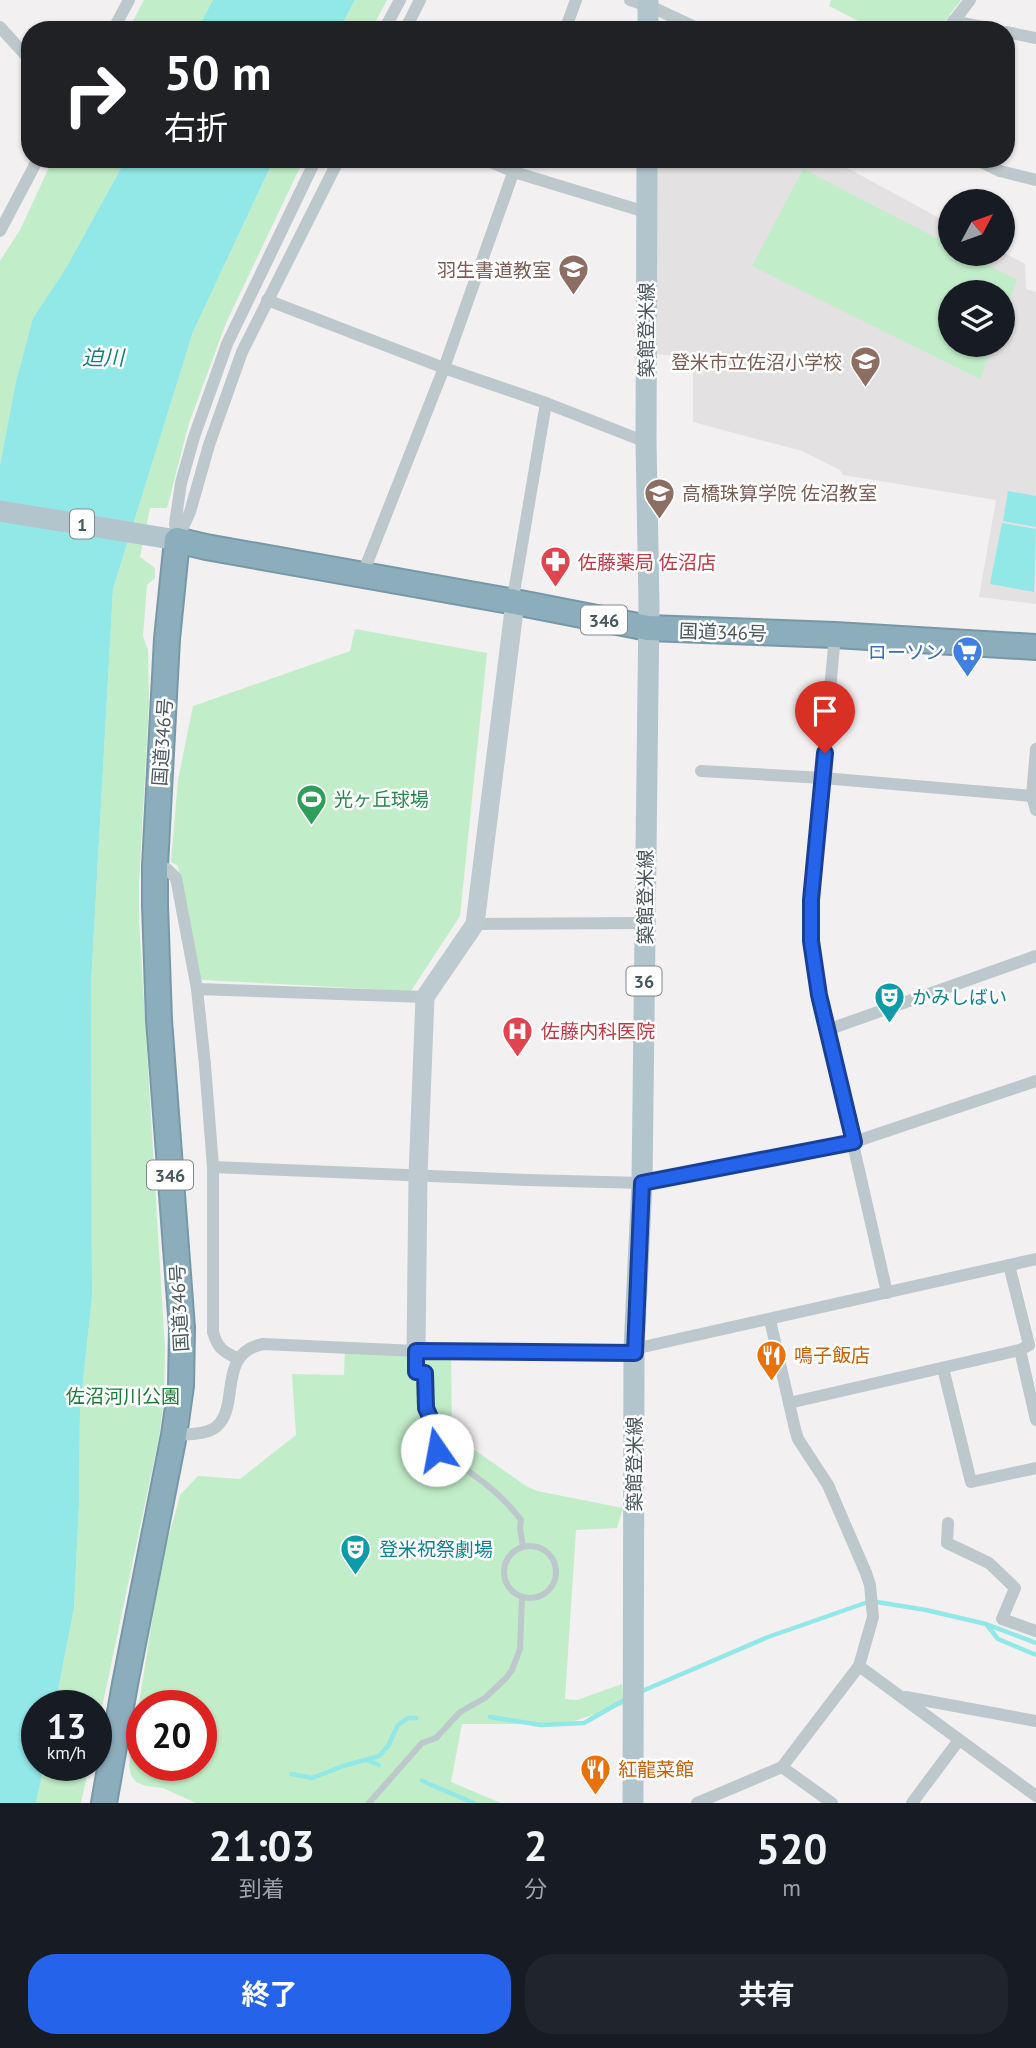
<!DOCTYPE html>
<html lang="ja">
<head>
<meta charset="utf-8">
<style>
  :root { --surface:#171b24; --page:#20242c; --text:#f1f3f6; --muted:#9ea1a6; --accent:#2563eb }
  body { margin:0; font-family:"PT Sans","Noto Sans JP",sans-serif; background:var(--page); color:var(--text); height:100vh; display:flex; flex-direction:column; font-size:26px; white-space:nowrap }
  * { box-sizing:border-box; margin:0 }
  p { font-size:23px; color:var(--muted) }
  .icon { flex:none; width:38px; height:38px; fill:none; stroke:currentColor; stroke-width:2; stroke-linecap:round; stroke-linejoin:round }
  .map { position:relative; height:1803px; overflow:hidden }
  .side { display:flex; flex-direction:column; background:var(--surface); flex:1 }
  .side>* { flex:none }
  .banner { position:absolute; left:21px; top:21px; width:994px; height:147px; border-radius:28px; box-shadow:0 2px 5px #0004; background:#202124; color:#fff; overflow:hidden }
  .needle { width:46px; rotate:49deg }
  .controls { position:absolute; left:938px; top:189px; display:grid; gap:14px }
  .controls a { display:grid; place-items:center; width:77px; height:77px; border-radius:50%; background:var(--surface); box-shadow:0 2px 5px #0004; font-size:35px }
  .speed { position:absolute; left:21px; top:1690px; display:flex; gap:14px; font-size:35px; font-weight:700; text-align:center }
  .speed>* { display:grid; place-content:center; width:91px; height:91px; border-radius:50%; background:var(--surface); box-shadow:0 2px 5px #0004; line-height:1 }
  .speed small { font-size:18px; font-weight:400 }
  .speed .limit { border:10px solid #d22; background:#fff; color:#111 }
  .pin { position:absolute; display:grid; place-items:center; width:60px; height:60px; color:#fff; margin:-72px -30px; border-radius:50% 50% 50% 0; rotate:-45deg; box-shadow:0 0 7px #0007 }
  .pin .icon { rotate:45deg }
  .me { position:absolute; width:77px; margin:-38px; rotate:348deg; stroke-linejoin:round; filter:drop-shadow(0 0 5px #0008) }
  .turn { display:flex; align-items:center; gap:24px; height:147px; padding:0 28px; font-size:32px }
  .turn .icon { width:91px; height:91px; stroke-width:2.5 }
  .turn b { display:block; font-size:49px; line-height:60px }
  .eta { display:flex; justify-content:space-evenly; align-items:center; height:119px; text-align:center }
  .eta b { font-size:42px; font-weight:700; line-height:49px }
  .primary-button { display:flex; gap:14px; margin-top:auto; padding:14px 28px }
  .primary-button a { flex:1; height:80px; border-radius:28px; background:var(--accent); color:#fff; font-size:28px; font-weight:700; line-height:80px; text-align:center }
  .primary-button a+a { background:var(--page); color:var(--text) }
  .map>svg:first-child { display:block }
  .education { fill:#e3e1e2; fill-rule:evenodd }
  .green { fill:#c2edc9; fill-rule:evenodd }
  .water { fill:#92e7e7 }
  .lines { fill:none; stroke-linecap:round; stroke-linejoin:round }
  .stream { stroke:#92e7e7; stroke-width:4.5 }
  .highway-casing { stroke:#7698a7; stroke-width:28 }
  .lane { stroke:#bdc8cc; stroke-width:6 }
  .street { stroke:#bdc8cc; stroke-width:12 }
  .secondary { stroke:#bdcbd1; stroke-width:19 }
  .primary { stroke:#b2c5cd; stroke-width:21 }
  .highway { stroke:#8badbc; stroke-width:24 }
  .route-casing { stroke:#184099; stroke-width:18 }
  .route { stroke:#2563eb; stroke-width:12 }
  .labels { text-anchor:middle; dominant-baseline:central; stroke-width:5; stroke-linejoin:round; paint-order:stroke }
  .shield { fill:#fff; stroke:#808a8e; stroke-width:2 }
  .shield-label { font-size:18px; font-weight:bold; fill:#49585d }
  .education-label { font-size:19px; fill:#785e54; stroke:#fff; text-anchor:end }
  .street-label { font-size:19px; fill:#49585d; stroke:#fff }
  .health-label { font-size:19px; fill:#be3a42; stroke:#fff; text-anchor:start }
  .shop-label { font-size:19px; fill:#366cbe; stroke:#fff; text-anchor:end }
  .leisure-label { font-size:19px; fill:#27864d; stroke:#fff; text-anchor:start }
  .culture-label { font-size:19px; fill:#0d838f; stroke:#fff; text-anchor:start }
  .food-label { font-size:19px; fill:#c56008; stroke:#fff; text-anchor:start }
  .park-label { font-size:19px; fill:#1d7b38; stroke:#fff }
  .water-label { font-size:21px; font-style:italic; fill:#147f7e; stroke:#fff }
</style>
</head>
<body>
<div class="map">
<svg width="1036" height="1803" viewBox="0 0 1036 1803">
  <rect width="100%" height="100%" fill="#f3f0f1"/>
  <path class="education" d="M656,159H831L950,224V254H1003V252L1025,264L1026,289L1036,292V604L979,597L996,500L843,475L840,470L802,451L693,422V357L654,354ZM950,292H1003V345H950Z"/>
  <g class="green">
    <path d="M144,0H213L197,30H128Z"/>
    <path d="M355,0H387L371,30H339Z"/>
    <path d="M831,0H961L938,30H876L829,6Z"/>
    <path d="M53,159H126L66,268L33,318L16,381L0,465V261L20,230Z"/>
    <path d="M274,159H304L226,323L189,423L167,508H150L140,557L155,568V578L147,585L143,636L148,650L149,703L139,882V921L165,1348L164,1401L159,1437L96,1736V1706H55L74,1608L79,1505L80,1409L92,1298L91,984L113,589L193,332Z"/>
    <path d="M803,169L950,245V254H966L1017,280L1003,318V292H950V345H993L980,379L752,266Z"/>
    <path d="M355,629L487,653L460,916L411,991L203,980L188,971L178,866L171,862L178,780L193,706L350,651Z"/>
    <path d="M345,1349H451L452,1434L526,1486L537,1491L623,1508L617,1528L576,1530L565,1699L577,1700L622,1684L623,1705L565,1724H462L451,1782L501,1803H196L163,1788L146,1786L136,1782L131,1775L129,1766L154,1609L167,1543L180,1495L198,1476L240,1479L296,1435L292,1374L344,1375ZM142,1706H201V1766H142Z"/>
    <path d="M44,1766H89L81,1803H36Z"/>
  </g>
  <g class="water">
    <path d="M213,0H355L339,30H197Z"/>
    <path d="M126,159H274L193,332L113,589L91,984L92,1298L80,1409L79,1505L74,1608L55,1706H37V1766H44L36,1803H0V465L16,381L33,318L66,268Z"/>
    <path d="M1008,491L1036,496V527L1003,521Z"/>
    <path d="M1002,523L1036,529L1034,592L990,584Z"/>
  </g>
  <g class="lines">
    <g class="stream">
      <path d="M987,1625L998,1639L1036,1655"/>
      <path d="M640,1692L768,1637L871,1601L926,1610L986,1624L1036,1643"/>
      <path d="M490,1717L541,1725L584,1723L626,1699"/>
      <path d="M367,1760L379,1765"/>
      <path d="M292,1774L312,1778L343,1766L379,1756L388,1746L398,1725L408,1718H416"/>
      <path d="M422,1781L474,1803"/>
    </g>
    <defs>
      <path id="highway" d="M104,1803L125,1684L174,1435L181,1386L182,1328L159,1020L155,905V866L167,639L177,540L206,547L515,602L648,628L835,635L1036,647"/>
    </defs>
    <use href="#highway" class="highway-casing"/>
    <g class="lane">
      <path d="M416,1353V1372L425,1373L426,1408L436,1431L437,1450C468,1471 498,1489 521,1520L520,1528L523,1547"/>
      <circle cx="530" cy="1572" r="26"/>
      <path d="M369,1803L422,1743L436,1738L460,1712L485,1698L506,1678L512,1670L520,1649L522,1597"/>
    </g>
    <g class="street">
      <path d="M630,0L654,8L701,30"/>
      <path d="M953,21L997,30"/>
      <path d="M0,27L30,60"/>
      <path d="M113,30L129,0"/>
      <path d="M384,30L400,0"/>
      <path d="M405,30L420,0"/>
      <path d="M565,30L576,0"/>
      <path d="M947,30L970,0"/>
      <path d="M1006,32L1036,38"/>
      <path d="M484,159L514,172L639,210L647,211"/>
      <path d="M975,159L1000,171L1036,180"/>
      <path d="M0,231L38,159"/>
      <path d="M267,300L444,368L546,403L646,442"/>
      <path d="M177,537L175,524L181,483L194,437L227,344L316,159"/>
      <path d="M177,540L190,512L209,445L242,352L339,159"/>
      <path d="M365,575L367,563L444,368L518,159"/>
      <path d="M515,602L514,592L546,403"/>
      <path d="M835,635L811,900V941L819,995L887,1293"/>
      <path d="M1036,749L1032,796L1036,810"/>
      <path d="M701,771L823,778L1032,796"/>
      <path d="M155,866L167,869L176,878L197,989L205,1065L213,1167V1332C217,1347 223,1352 237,1358"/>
      <path d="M475,924L645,923"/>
      <path d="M197,989L425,997"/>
      <path d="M827,1030L1036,956"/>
      <path d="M213,1167L528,1180L642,1183L854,1142L1036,1081"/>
      <path d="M1009,1265L1029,1345L1020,1350L1036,1420"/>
      <path d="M634,1349L1036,1259"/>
      <path d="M943,1368L971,1482L1036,1468"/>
      <path d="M789,1403L1020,1350"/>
      <path d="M174,1435C186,1434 202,1435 213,1429C243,1411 214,1354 263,1344L416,1351L635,1353"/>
      <path d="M948,1523L947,1543L989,1563L1015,1588L1002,1619L1036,1631"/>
      <path d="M859,1666L1036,1796"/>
      <path d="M906,1697L1036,1721"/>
      <path d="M782,1767L832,1803"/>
      <path d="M697,1803L782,1767L859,1666L873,1617L870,1585L866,1573L828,1485L798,1439L795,1429L770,1320"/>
      <path d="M912,1803L959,1740"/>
    </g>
    <path class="secondary" d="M416,1351L418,1176L425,997L475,924L515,602"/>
    <g class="primary">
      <path d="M648,30V0"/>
      <path d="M0,511L177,540"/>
      <path d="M633,1803L634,1349L642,1183L649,605L646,442L647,159"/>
    </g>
    <use href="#highway" class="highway"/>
  </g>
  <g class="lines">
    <defs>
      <path id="route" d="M437,1450L436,1431L426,1408L425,1373L416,1372V1351L635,1353L642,1183L854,1142L819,995L811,941V900L825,753"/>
    </defs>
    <use href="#route" class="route-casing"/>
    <use href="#route" class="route"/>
  </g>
  <defs>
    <symbol id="school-pin" viewBox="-11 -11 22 30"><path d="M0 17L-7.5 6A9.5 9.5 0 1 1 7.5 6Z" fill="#8d6e63" stroke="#fff"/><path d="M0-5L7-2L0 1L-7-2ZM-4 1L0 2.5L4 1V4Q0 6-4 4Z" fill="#fff"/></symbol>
    <symbol id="pharmacy-pin" viewBox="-11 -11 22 30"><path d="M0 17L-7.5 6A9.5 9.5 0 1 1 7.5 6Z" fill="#e0444e" stroke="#fff"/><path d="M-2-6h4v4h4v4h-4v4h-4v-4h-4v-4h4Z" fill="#fff"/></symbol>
    <symbol id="supermarket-pin" viewBox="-11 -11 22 30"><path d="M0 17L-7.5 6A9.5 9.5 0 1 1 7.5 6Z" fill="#3f7fe0" stroke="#fff"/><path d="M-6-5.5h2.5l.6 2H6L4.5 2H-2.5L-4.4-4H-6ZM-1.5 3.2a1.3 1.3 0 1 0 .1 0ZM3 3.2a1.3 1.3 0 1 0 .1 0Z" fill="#fff"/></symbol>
    <symbol id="stadium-pin" viewBox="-11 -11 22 30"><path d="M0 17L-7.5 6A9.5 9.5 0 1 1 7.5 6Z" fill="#2e9e5b" stroke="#fff"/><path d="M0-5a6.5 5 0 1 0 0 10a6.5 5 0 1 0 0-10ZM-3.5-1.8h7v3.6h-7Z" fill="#fff"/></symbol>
    <symbol id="theatre-pin" viewBox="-11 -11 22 30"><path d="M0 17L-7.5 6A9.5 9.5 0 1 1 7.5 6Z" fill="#0f9aa8" stroke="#fff"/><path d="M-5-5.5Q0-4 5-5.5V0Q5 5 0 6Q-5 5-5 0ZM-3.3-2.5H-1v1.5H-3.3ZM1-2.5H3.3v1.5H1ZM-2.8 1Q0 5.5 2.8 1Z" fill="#fff"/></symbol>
    <symbol id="hospital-pin" viewBox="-11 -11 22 30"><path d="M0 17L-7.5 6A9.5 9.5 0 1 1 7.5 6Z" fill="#e0444e" stroke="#fff"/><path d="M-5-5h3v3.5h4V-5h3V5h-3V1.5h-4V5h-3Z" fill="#fff"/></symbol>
    <symbol id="restaurant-pin" viewBox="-11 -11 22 30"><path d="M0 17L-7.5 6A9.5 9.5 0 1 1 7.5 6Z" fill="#e8710a" stroke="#fff"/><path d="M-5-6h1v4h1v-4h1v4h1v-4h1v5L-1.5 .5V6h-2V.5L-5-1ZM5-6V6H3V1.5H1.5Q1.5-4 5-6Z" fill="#fff"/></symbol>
  </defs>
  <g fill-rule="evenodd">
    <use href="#school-pin" x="556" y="252" width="35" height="47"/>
    <use href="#school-pin" x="848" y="344" width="35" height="47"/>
    <use href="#school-pin" x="642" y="476" width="35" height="47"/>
    <use href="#pharmacy-pin" x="538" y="544" width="35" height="47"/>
    <use href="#supermarket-pin" x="950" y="634" width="35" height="47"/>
    <use href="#stadium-pin" x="294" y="782" width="35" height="47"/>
    <use href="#theatre-pin" x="872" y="980" width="35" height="47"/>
    <use href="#hospital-pin" x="500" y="1014" width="35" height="47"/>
    <use href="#restaurant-pin" x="754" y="1338" width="35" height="47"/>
    <use href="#theatre-pin" x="338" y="1532" width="35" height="47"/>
    <use href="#restaurant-pin" x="578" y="1752" width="35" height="47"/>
  </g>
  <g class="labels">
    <g class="shield">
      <rect x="70" y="509.5" width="24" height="29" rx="5"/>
      <rect x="581" y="605.5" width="46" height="29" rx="5"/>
      <rect x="626.5" y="966.5" width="35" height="29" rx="5"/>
      <rect x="147" y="1160.5" width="46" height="29" rx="5"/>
    </g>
    <g class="shield-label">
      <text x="82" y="524">1</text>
      <text x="604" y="620">346</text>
      <text x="644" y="981">36</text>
      <text x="170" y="1175">346</text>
    </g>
    <g class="education-label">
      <text x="551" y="270">羽生書道教室</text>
      <text x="842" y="362">登米市立佐沼小学校</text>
      <text x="682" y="493" text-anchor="start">高橋珠算学院 佐沼教室</text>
    </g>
    <g class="street-label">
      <text transform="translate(646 330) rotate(-90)">築館登米線</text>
      <text transform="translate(723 632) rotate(2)">国道346号</text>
      <text transform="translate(162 742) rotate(-86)">国道346号</text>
      <text transform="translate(645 897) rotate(-90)">築館登米線</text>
      <text transform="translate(179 1308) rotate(-93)">国道346号</text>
      <text transform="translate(634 1464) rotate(-90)">築館登米線</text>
    </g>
    <g class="health-label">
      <text x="578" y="562">佐藤薬局 佐沼店</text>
      <text x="541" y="1031">佐藤内科医院</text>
    </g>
    <g class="shop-label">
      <text x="944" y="652">ローソン</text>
    </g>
    <g class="leisure-label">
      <text x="334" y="799">光ヶ丘球場</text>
    </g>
    <g class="culture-label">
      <text x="912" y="997">かみしばい</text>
      <text x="379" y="1549">登米祝祭劇場</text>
    </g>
    <g class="food-label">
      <text x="794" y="1355">鳴子飯店</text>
      <text x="618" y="1769">紅龍菜館</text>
    </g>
    <g class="park-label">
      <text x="123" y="1396">佐沼河川公園</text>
    </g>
    <g class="water-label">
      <text x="103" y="357">迫川</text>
    </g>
  </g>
</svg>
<div class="controls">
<a><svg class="needle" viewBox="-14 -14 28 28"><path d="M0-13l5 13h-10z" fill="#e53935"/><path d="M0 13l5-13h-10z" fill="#9ea1a6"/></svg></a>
<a><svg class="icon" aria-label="layers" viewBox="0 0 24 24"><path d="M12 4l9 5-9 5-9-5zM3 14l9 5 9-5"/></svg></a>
</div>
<div class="speed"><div>13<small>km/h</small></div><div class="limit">20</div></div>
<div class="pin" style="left:825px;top:753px;background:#d93025"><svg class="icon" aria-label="arrive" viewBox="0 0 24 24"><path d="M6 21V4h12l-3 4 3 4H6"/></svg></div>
<svg class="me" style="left:437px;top:1450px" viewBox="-20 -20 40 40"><circle r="19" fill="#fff"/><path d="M0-13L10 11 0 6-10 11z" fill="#2563eb"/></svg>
<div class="banner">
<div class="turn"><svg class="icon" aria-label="right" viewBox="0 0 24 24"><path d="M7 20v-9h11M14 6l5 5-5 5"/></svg><div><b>50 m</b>右折</div></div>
</div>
</div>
<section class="side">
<div class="eta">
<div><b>21:03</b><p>到着</p></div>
<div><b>2</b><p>分</p></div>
<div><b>520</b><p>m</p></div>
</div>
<div class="primary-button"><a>終了</a><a>共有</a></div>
</section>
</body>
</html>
